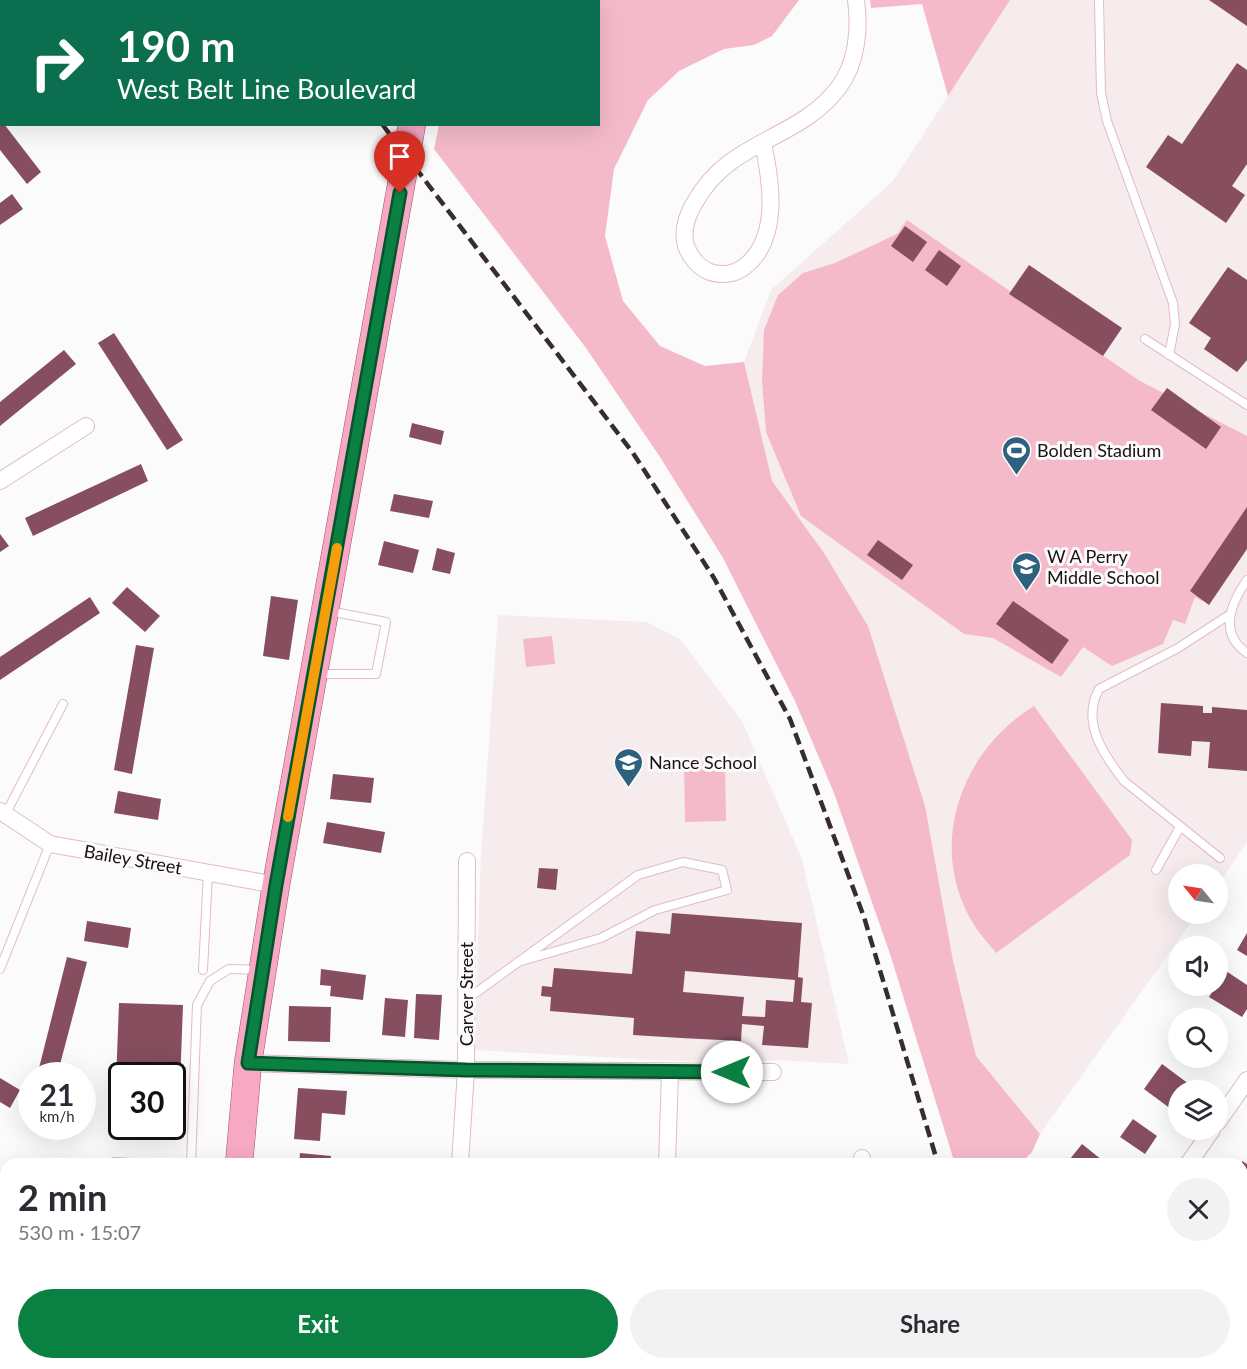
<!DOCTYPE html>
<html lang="en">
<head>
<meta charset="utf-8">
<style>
  :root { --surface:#fff; --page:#f2f2f3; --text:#2b2b33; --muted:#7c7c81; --accent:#0b8043 }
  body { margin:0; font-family:Lato,sans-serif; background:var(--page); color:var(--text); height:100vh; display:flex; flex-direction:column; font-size:22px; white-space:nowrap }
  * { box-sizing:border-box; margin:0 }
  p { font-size:20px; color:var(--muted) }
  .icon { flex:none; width:33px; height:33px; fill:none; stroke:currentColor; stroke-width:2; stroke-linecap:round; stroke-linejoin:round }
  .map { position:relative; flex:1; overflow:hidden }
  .drawer { position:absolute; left:0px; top:1158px; width:1248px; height:212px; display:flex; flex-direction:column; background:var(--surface); border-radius:18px 18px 0 0; box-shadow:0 6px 24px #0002 }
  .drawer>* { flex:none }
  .banner { position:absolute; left:0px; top:0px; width:600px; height:126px; box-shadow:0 6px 24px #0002; background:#0b6e4f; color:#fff; overflow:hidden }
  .needle { width:39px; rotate:300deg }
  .tools { position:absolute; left:1168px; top:864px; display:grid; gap:12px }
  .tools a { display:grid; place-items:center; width:60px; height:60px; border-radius:50%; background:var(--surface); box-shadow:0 6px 24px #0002; font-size:30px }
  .speed { position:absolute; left:18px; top:1062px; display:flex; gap:12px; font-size:30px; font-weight:700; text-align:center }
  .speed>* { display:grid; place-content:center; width:78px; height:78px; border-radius:50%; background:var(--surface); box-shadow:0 6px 24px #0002; line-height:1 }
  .speed small { font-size:15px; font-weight:400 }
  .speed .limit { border:3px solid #111; border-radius:9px; background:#fff; color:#111 }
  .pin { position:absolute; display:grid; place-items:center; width:51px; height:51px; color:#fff; margin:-62px -26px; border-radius:50% 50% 50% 0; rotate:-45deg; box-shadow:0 0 6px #0007 }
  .pin .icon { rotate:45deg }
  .me { position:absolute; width:66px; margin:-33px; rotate:270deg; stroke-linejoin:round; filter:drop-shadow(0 0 4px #0008) }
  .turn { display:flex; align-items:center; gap:21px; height:126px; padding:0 18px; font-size:27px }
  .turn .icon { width:78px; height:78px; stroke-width:2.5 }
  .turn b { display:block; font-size:42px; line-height:51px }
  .round { display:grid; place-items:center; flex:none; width:63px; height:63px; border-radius:32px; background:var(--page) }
  .overview { display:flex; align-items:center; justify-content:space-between; height:102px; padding:0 18px }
  h1 { font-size:36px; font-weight:700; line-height:45px }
  .primary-button { display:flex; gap:12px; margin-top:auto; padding:12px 18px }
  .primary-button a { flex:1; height:69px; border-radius:36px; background:var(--accent); color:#fff; font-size:24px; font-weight:700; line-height:69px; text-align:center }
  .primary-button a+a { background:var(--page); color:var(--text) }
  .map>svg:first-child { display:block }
  .built { fill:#f6ecee }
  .green { fill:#f5baca }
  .building { fill:#864e5f; fill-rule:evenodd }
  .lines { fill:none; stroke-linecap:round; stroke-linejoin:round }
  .lane-casing { stroke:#e2bbc5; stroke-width:10 }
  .street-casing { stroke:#e2bbc5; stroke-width:18 }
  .primary-casing { stroke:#a64e6d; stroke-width:28 }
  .lane { stroke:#fff; stroke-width:8 }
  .street { stroke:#fff; stroke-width:16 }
  .primary { stroke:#f7a9c4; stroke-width:27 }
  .rail { stroke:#372c30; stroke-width:4.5; stroke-dasharray:12 6; stroke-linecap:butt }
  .route-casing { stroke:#07532c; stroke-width:15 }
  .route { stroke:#0b8043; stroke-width:10 }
  .slow { stroke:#f59e0b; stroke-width:10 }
  .labels { text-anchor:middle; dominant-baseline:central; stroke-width:6; stroke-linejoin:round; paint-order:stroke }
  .poi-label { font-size:18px; fill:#1c0f13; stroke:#fbfbfb; text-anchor:start }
  .street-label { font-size:18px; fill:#1c0f13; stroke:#fbfbfb }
</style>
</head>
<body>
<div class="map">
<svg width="1247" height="1369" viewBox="0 0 1247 1369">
  <rect width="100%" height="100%" fill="#fbfbfb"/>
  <g class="built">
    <path d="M461,0H566L461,1Z"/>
    <path d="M1010,0H1247V843L1218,884V874H1179V914H1197L1040,1134L970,1079L773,525L744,362L771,290L893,181Z"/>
    <path d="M498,615L646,622L680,639L742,721L802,859L849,1064L775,1060L742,1063L655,1060L474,1050L481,854Z"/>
  </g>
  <g class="green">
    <path d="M594,0H799L772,36L754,45L724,49L679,71L648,100L614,169L605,236L623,301L660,346L705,366L744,362L772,481L824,553L868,626L925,806L953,961L976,1056L1040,1134L1032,1152L1020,1164H955L891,957L834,793L795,701L723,558L660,457L586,348L434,149L439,125L598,124V2Z"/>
    <path d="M870,0H1010L948,96L922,4L871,8Z"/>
    <path d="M907,220L1140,381L1247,436V536L1202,601L1195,597L1185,624L1173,620L1163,644L1112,666L1083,647L1061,677L993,638L964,634L801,516L766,432L762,381L764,330L778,295L803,273L835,263L897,234Z"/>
    <path d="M552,636L555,664L526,667L523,639Z"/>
    <path d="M1034,706L1132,840L1130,855L996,953C990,945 982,937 976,928C925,850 959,752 1034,706Z"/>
    <path d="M684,761H725L726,821L685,822Z"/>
    <path d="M1031,1364H1075L1077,1369H1034Z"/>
  </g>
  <g class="building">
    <path d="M1209,0H1247V26Z"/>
    <path d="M1237,63L1247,70V164L1232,186L1245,195L1226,223L1146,167L1168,135L1182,144Z"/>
    <path d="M0,124H4L41,172L27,184L0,150Z"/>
    <path d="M12,194L23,209L0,225V203Z"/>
    <path d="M905,226L927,242L913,262L891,246Z"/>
    <path d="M939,250L961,266L947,286L925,270Z"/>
    <path d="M1029,265L1122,328L1103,356L1009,294Z"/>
    <path d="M1228,267L1247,280V360L1237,372L1204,349L1211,338L1189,323Z"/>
    <path d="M114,333L183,440L167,450L98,343Z"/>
    <path d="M64,350L76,364L0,426V402Z"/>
    <path d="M1167,388L1221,427L1206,449L1151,410Z"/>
    <path d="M412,423L444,431L441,445L409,437Z"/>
    <path d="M141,464L148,481L33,536L25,518Z"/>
    <path d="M394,494L433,501L429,518L390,511Z"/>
    <path d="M1247,507V549L1209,605L1190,591Z"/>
    <path d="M0,534L9,546L0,552Z"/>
    <path d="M878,540L913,565L902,580L867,555Z"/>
    <path d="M384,541L419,550L413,573L378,565Z"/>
    <path d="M437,548L455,553L450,574L432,570Z"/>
    <path d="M127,587L160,616L145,632L112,603Z"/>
    <path d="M271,596L298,600L289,660L263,656Z"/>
    <path d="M90,597L100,613L0,680V657Z"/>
    <path d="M1013,601L1069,640L1052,664L996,624Z"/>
    <path d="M136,645L154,648L132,774L114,770Z"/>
    <path d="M1161,703L1203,706V713H1212V707L1247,710V771L1208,768L1210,742L1192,741L1191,756L1158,753Z"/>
    <path d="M333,774L374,778L371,803L330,799Z"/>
    <path d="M118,791L161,799L158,820L114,813Z"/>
    <path d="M327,822L385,832L381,853L323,843Z"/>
    <path d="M539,868L558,869L556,890L537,888Z"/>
    <path d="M672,913L802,923L798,977L803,978L801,1002L812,1003L808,1048L762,1045L764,1026L742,1024L741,1041L681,1038L633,1035L634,1018L550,1011L551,997L541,996L542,986L552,987L554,968L632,974L636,931L670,934ZM685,971L795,980L793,1002L766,1000L765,1017L742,1016L744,997L683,992Z"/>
    <path d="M87,921L131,928L128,948L84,941Z"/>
    <path d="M1247,933V956L1237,950Z"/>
    <path d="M67,957L87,962L57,1076H37Z"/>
    <path d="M321,969L366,975L363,1000L330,996L331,986L320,985Z"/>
    <path d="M1226,971L1247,985V1009L1242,1017L1209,997Z"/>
    <path d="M416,994L442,995L439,1040L414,1038Z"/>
    <path d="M385,998L408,1000L405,1037L382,1035Z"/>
    <path d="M119,1003L183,1005L178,1138L114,1135ZM122,1076H172V1126H122Z"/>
    <path d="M289,1006L331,1007L330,1042L288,1041Z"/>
    <path d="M1218,1036L1224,1040L1218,1049Z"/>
    <path d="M1162,1064L1193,1087L1190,1090H1179V1106L1175,1112L1144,1089Z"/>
    <path d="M0,1078L20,1090L10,1108L0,1102Z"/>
    <path d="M298,1088L347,1091L345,1115L322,1113L320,1141L294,1139Z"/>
    <path d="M1133,1119L1157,1136L1145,1154L1120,1137Z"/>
    <path d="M1082,1144L1107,1164H1066Z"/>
    <path d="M300,1153L331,1156L330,1164H299Z"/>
    <path d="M1242,1161L1247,1164V1199L1242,1196Z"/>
  </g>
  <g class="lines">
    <defs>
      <g id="lane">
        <path d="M386,0L388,2"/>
        <path d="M1099,0L1101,93L1107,121L1173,303L1175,324L1169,355"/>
        <path d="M1145,339L1247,405"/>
        <path d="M1247,580C1231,603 1218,633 1247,653"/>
        <path d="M317,674H376L386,622L329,611"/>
        <path d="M5,815L63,704"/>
        <path d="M1220,858L1124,781C1103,754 1081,722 1099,689L1178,648L1229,615"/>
        <path d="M1156,870L1180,827"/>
        <path d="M0,969L50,844"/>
        <path d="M203,970L208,873"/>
        <path d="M466,1000L638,875L683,862L722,870L727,890L655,910L601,938L518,962"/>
        <path d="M114,1162L149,1164"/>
        <path d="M191,1164L197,1005L210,981L229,969L260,970"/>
      </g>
      <g id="street">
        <path d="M763,143C771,181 781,239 744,267C735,274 722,276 710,272C699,268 690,257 686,246C682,231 687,215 695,202C731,138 799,141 839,87C857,63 860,29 856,0"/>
        <path d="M0,481L86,426"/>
        <path d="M0,811L50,844L276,885"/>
        <path d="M248,1063L466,1070L773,1072"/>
        <path d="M1218,1122L1247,1080"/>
        <path d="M460,1164L466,1070L467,861"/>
        <path d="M667,1164L670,1072"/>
        <path d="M862,1164V1158"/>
        <path d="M1188,1164L1212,1130"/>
        <path d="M0,1319L6,1324"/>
        <path d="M60,1364L67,1369"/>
        <path d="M449,1369V1364"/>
        <path d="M658,1369V1364"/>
        <path d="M857,1369V1364"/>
      </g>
      <g id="primary">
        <path d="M434,2L435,0"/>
        <path d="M239,1164L248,1063L276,885L412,124"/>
        <path d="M223,1369L224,1364"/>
      </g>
    </defs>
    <use href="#lane" class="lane-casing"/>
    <use href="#street" class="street-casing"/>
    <use href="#primary" class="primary-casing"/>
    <use href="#lane" class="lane"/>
    <use href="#street" class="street"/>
    <use href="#primary" class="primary"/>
    <g class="rail">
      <path d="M283,0L284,2"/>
      <path d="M382,124L633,453L714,578L790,719L864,917L938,1164"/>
      <path d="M1011,1364L1014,1369"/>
    </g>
  </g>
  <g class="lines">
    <defs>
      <path id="route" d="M400,193L276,885L248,1063L466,1070L732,1072"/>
    </defs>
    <use href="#route" class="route-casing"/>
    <use href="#route" class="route"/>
    <path class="slow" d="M288,817L337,548"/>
  </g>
  <defs>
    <symbol id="stadium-pin" viewBox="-11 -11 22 30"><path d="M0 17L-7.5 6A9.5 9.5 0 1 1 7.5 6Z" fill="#2d617d" stroke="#fbfbfb"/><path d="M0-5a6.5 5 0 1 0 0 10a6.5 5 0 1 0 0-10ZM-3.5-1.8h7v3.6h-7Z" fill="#fff"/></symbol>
    <symbol id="school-pin" viewBox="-11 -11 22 30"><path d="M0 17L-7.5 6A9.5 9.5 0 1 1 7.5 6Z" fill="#2d617d" stroke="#fbfbfb"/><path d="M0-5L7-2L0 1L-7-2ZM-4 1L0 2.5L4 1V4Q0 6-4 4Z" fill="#fff"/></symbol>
  </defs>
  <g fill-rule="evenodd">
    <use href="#stadium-pin" x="1000" y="434" width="33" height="45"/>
    <use href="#school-pin" x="1010" y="550" width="33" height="45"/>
    <use href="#school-pin" x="612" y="746" width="33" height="45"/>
  </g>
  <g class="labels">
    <g class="poi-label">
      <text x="1037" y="450">Bolden Stadium</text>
      <text x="1047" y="556">W A Perry<tspan x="1047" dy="21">Middle School</tspan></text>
      <text x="649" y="762">Nance School</text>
    </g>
    <g class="street-label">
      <text transform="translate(133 859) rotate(10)">Bailey Street</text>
      <text transform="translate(466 994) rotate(-90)">Carver Street</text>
    </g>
  </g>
</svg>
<div class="tools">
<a><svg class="needle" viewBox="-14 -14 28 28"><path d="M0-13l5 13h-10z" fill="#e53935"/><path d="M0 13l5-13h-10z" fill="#7c7c81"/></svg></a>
<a><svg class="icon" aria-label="sound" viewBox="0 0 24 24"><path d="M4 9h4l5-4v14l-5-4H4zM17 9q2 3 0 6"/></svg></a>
<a><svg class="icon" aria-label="search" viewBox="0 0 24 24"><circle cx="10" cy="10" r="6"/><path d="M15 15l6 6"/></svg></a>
<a><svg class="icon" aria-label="layers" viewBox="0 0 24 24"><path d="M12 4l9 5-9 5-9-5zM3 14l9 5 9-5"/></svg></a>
</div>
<div class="speed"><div>21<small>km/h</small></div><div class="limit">30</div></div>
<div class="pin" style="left:400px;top:193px;background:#d93025"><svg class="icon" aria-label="arrive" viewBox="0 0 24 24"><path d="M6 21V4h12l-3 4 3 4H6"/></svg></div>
<svg class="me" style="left:732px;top:1072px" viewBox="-20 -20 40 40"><circle r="19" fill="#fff"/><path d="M0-13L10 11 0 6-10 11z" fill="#0b8043"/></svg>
<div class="banner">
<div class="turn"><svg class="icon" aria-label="right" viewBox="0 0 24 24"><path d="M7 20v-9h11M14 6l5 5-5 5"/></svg><div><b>190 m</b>West Belt Line Boulevard</div></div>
</div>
<section class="drawer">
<div class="overview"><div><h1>2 min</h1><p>530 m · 15:07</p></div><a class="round"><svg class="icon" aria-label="close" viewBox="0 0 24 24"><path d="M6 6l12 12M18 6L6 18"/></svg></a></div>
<div class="primary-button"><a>Exit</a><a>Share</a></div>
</section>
</div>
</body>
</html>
